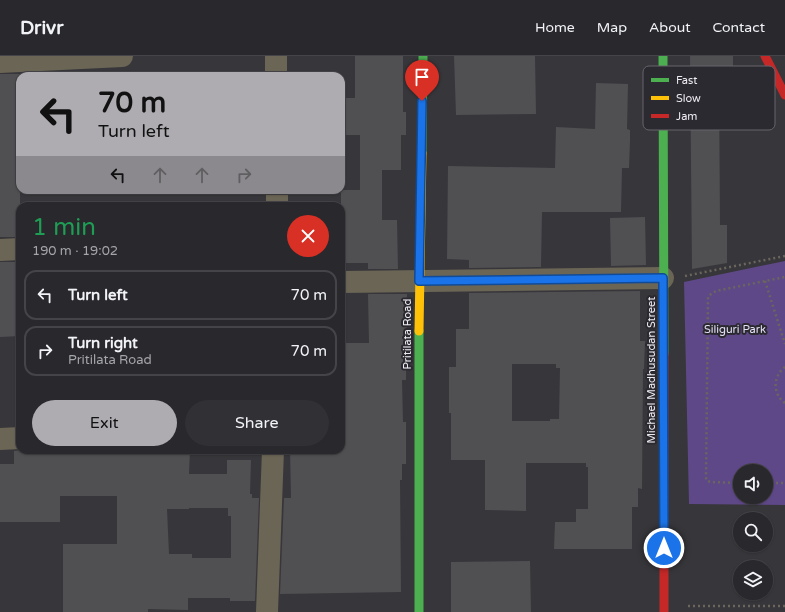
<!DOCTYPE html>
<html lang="en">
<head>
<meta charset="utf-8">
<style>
  :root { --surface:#29282c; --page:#313034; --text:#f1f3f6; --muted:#a5a6a9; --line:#454448; --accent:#aeacb1 }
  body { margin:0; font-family:"Varela Round",sans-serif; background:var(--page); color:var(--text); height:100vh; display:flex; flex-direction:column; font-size:15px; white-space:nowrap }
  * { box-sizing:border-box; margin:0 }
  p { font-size:13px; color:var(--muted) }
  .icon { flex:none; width:22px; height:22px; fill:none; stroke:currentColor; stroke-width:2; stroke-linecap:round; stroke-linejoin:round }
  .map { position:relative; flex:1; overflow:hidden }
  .details { position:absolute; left:16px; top:146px; width:329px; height:252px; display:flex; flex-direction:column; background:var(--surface); border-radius:12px; box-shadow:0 1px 3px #0004,0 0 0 1px var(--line) }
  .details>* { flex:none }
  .banner { position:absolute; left:16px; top:16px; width:329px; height:122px; border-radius:12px; box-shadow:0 1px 3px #0004,0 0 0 1px var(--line); background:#aeacb1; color:#111; overflow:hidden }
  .fabs { position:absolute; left:733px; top:408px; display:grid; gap:8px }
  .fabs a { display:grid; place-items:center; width:40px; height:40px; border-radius:50%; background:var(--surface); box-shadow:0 1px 3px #0004,0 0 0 1px var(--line); font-size:20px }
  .pin { position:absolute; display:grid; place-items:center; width:34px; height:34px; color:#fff; margin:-41px -17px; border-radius:50% 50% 50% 0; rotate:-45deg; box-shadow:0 0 4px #0007 }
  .pin .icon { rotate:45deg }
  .me { position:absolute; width:44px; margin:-22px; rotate:0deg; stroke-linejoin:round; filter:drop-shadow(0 0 3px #0008) }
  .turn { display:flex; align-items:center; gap:14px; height:84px; padding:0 16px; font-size:18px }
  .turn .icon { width:52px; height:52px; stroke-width:2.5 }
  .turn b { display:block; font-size:28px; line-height:34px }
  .lanes { display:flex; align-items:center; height:38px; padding:0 16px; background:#0003; justify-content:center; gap:20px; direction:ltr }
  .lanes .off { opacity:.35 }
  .round { display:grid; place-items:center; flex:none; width:42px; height:42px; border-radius:21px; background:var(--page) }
  .head { display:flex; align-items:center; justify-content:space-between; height:68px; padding:0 16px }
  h1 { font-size:24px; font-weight:600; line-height:30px; color:#1e9e55 }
  .cta { display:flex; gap:8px; margin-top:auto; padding:8px 16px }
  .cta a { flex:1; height:46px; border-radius:24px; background:var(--accent); color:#111; font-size:16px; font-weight:600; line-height:46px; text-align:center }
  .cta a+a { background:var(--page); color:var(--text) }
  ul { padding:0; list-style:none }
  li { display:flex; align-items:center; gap:12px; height:50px; margin:0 8px 6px; padding:0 8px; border:2px solid var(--line); border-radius:12px }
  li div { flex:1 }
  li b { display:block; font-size:15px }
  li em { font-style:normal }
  header { display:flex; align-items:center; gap:24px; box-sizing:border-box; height:56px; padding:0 20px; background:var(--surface); border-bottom:1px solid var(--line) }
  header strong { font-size:19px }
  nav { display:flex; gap:22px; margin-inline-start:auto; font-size:14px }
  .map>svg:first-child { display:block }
  .green { fill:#5f4888; fill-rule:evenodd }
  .building { fill:#505053; fill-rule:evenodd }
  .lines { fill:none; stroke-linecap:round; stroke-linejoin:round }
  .path { stroke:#6a665e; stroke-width:2.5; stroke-dasharray:2 3; stroke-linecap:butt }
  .street { stroke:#6b6556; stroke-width:22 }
  .fast { stroke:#4caf50; stroke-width:9 }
  .slow { stroke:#ffc107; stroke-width:9 }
  .jam { stroke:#c62828; stroke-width:9 }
  .route-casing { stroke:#114b97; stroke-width:10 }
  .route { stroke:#1a73e8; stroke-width:7 }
  .labels { text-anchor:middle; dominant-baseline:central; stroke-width:4; stroke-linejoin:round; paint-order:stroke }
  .park-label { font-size:11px; fill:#e6e0f6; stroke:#2c2a31 }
  .street-label { font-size:11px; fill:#eeecf1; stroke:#2c2a31 }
  .key { fill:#2c2a31; stroke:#66646b; stroke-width:1 }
  .key-label { font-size:11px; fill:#eeecf1 }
</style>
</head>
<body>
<header>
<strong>Drivr</strong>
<nav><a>Home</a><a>Map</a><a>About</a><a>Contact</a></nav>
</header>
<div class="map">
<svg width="785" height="556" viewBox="0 0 785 556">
  <rect width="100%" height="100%" fill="#37363a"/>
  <path class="green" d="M785,205V449L689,448L684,226ZM740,415H766V441H740Z"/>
  <g class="building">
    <path d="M355,0H403V56H406V79H401V114H382V164H397L398,213H368V207H341V134H360V79H345V75H341V42H355Z"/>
    <path d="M454,0H535L536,58L456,59Z"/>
    <path d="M690,0H733V22H719L720,169H727V207L692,213Z"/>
    <rect x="0" y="18" width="20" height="163"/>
    <path d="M596,27L628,28L627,73L630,74V85L629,112H622L621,156H542L541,211L469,212V204L447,203L448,110L555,112L556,71L595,73Z"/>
    <path d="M645,161L646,209L611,210L610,162Z"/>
    <path d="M0,206H20V280L0,281Z"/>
    <path d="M640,235V285H645L644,313H643L642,433L638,432V451H632V493H554L555,466H576V453H588V411H586V407H526V455L485,454V404H451V357H449V311H456V273H469V237ZM512,308H556V312H560L559,363H550V365H512Z"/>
    <path d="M368,238H407L406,324H402L403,366H406V408H402V424H400L401,536L280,538L284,442H291L290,394H341V326H344V287H369Z"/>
    <path d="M22,394H190L189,418H227V404H251L250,438H252V442H259L255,545H230V542H188V554L148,553V556H63V488H117V440H60V466H0V408H14V395ZM189,452H228V460H231V502H192V498H169L167,453H189Z"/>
    <path d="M530,505L531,556H451V506Z"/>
  </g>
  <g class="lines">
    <g class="path">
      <path d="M685,220L785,200"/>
      <path d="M765,225L785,288"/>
      <path d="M785,311C773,320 772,338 785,347"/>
      <path d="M740,427L711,426L707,425L706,422L708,241L711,238L716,235L785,221"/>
      <path d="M766,427H785"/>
      <path d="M688,550H785"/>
    </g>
    <g class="street">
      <path d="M276,0V20"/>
      <path d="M0,6L122,0"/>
      <path d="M277,134V150"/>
      <path d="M0,194L20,193"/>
      <path d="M341,226L663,222"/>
      <path d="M0,383L20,382"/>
      <path d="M267,556L273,394"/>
    </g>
    <g class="fast">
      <path d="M663,0L664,298"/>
      <path d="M422,97L423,0"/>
      <path d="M419,556V275"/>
    </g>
    <path class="slow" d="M419,275L422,97"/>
    <g class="jam">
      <path d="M765,0L785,39"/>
      <path d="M664,298V556"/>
    </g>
  </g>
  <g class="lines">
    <defs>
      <path id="route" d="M422,45L419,225L663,222L664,492"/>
    </defs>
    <use href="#route" class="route-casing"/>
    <use href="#route" class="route"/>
  </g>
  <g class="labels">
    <g class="park-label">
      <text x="735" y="273">Siliguri Park</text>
    </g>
    <g class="street-label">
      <text transform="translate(407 278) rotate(-90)">Pritilata Road</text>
      <text transform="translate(651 314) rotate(-90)">Michael Madhusudan Street</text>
    </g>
  </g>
  <rect x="643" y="10" width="132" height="64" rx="6" class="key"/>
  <rect x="651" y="22" width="18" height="4" fill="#4caf50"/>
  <rect x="651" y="40" width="18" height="4" fill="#ffc107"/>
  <rect x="651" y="58" width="18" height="4" fill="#c62828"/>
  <g class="key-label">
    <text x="676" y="28">Fast</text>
    <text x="676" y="46">Slow</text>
    <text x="676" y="64">Jam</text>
  </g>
</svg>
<div class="fabs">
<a><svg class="icon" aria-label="sound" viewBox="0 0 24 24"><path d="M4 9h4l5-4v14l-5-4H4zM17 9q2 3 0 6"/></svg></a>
<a><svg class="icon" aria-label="search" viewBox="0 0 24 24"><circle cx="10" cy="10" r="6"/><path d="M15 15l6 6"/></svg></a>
<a><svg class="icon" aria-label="layers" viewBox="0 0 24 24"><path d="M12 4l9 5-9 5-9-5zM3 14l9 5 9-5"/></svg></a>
</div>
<div class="pin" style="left:422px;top:45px;background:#d93025"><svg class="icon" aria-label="arrive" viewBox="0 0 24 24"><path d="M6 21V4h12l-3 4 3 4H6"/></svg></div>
<svg class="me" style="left:664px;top:492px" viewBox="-20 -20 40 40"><circle r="17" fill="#1a73e8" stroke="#fff" stroke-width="3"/><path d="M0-11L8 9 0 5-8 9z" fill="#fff"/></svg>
<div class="banner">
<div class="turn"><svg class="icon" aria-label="left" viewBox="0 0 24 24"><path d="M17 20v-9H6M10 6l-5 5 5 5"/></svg><div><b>70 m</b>Turn left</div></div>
<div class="lanes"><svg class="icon" aria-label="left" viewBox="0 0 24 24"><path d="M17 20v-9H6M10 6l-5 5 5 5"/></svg><svg class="icon off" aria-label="ahead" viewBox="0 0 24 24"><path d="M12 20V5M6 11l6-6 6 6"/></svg><svg class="icon off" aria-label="ahead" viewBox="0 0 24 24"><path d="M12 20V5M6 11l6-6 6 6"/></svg><svg class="icon off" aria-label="right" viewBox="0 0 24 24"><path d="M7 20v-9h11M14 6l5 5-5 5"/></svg></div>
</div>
<section class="details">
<div class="head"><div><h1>1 min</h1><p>190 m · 19:02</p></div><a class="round" style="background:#d93025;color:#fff"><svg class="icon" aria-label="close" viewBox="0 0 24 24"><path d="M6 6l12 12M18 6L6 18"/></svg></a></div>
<ul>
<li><svg class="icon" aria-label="left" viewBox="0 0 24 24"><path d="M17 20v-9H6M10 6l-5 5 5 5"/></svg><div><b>Turn left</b></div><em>70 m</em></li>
<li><svg class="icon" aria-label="right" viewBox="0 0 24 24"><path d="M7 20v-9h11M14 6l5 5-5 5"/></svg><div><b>Turn right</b><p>Pritilata Road</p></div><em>70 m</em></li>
</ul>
<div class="cta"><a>Exit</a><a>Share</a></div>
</section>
</div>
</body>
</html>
